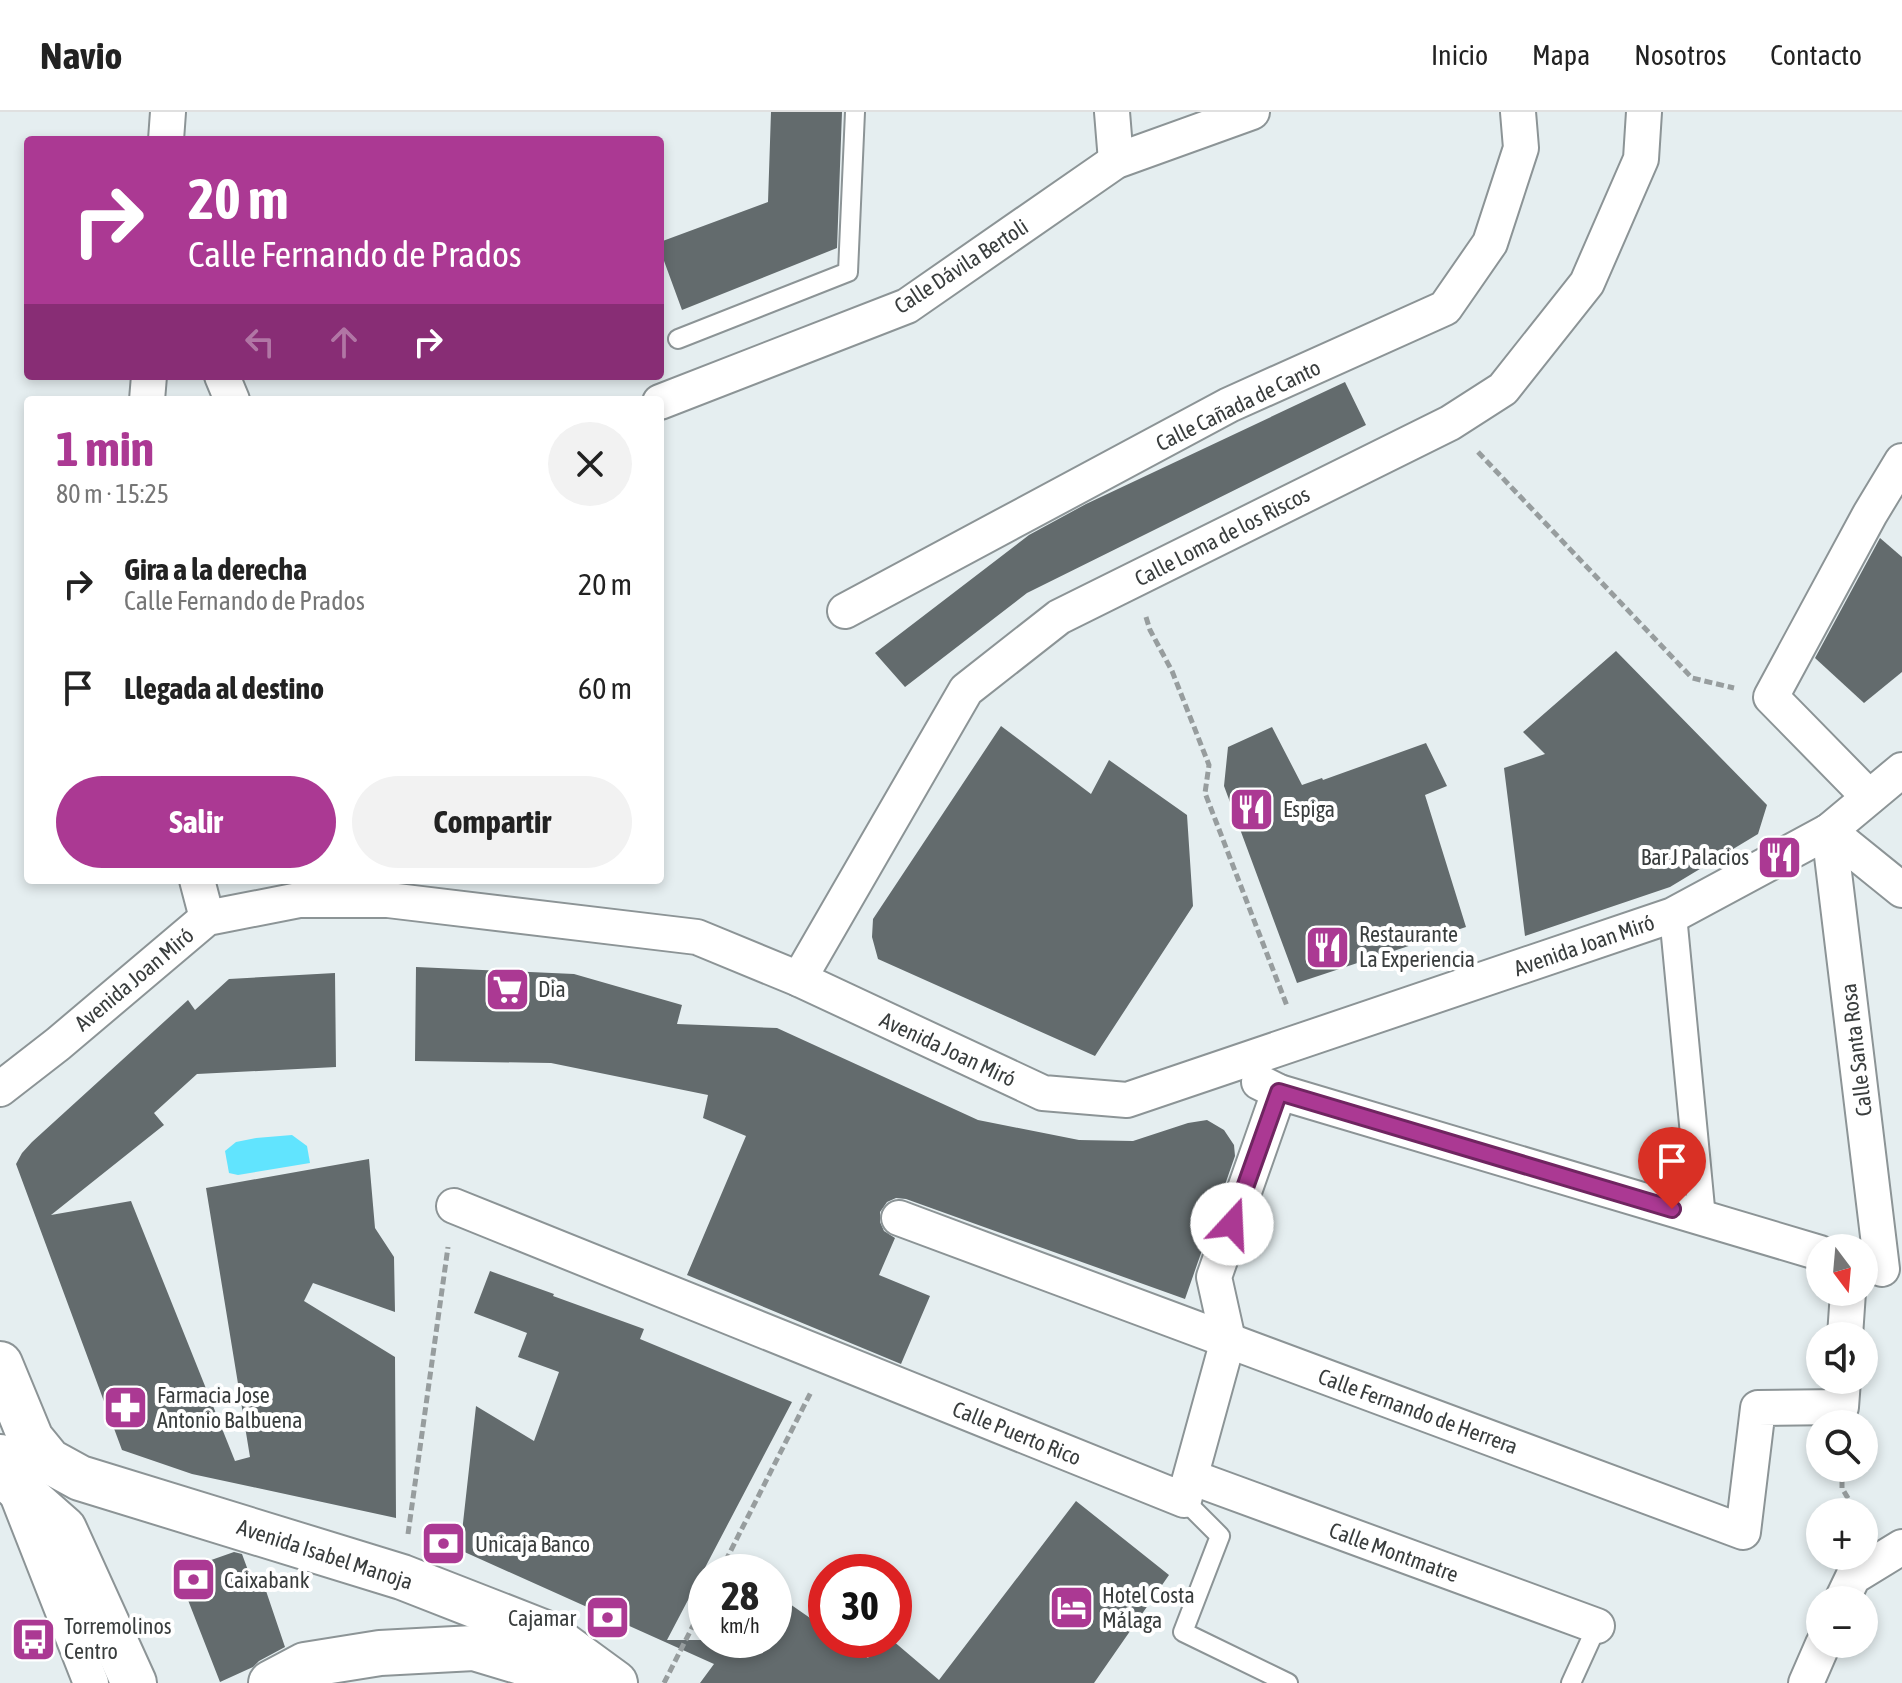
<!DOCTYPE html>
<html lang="es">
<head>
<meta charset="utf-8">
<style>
  :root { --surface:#fff; --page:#f2f2f2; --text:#222; --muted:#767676; --line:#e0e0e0; --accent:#ab3993 }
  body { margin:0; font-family:"Asap Condensed",sans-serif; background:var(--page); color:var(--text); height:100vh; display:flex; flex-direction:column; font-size:30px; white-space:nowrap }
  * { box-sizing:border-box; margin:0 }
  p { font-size:26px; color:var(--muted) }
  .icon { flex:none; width:44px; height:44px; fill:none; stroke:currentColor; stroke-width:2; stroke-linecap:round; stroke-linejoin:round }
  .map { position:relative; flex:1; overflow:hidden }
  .drawer { position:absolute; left:24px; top:284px; width:640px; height:488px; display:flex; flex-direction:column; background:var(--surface); border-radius:8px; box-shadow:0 4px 12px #0003 }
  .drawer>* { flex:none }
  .hud { position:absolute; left:24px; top:24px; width:640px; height:244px; border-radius:8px; box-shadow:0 4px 12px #0003; background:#ab3993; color:#fff; overflow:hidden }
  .needle { width:52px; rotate:164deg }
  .fabs { position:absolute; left:1806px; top:1122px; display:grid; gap:16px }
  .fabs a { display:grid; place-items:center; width:72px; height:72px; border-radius:50%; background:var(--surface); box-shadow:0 4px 12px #0003; font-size:40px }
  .speed { position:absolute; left:688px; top:1442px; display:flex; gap:16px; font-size:40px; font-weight:700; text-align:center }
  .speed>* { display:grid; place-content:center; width:104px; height:104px; border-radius:50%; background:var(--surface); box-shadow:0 4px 12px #0003; line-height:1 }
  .speed small { font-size:20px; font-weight:400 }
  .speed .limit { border:12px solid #d22; background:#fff; color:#111 }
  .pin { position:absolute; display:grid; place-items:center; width:68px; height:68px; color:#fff; margin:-82px -34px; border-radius:50% 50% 50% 0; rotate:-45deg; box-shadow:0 0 8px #0007 }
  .pin .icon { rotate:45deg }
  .me { position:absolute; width:88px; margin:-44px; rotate:20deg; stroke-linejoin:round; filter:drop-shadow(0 0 6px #0008) }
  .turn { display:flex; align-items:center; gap:28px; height:168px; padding:0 32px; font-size:36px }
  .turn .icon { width:104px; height:104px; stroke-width:2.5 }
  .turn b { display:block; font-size:56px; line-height:68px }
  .lanes { display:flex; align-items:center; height:76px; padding:0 32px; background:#0003; justify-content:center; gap:40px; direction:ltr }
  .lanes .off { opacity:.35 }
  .round { display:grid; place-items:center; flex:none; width:84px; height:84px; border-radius:42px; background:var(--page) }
  .head { display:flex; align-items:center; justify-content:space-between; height:136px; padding:0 32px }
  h1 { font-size:48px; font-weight:700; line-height:60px; color:var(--accent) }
  .button { display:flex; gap:16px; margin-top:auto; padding:16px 32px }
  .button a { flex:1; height:92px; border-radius:48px; background:var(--accent); color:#fff; font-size:32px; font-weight:700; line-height:92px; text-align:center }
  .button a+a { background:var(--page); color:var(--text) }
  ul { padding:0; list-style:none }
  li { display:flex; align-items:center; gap:24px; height:104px; padding:0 32px }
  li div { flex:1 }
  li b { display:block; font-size:30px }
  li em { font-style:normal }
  header { display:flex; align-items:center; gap:48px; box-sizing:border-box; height:112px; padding:0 40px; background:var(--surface); border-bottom:2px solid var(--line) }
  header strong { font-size:38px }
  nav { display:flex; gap:44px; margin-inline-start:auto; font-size:28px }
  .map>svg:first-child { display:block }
  .water { fill:#61e4fe }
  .building { fill:#636b6d }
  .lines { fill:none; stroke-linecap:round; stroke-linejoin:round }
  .service-casing { stroke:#8c9496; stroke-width:22 }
  .pedestrian-casing { stroke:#8c9496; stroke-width:30 }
  .minor-casing { stroke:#8c9496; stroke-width:38 }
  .secondary-casing { stroke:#8c9496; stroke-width:48 }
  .path { stroke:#979d9e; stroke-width:5; stroke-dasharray:8 4; stroke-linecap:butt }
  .service { stroke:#fff; stroke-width:18 }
  .pedestrian { stroke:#fff; stroke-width:26 }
  .minor { stroke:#fff; stroke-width:34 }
  .secondary { stroke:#fff; stroke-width:44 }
  .route-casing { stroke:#6f2560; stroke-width:20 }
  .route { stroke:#ab3993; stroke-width:14 }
  .labels { text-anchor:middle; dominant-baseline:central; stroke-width:8; stroke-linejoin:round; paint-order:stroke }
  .street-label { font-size:22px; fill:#393d3d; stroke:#fff }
  .poi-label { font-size:22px; fill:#393d3d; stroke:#fff; text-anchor:start }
</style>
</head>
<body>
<header>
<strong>Navio</strong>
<nav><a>Inicio</a><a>Mapa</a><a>Nosotros</a><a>Contacto</a></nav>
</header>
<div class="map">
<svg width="1902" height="1571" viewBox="0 0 1902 1571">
  <rect width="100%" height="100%" fill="#e5eef0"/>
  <path class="water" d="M292,1023L307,1034L310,1051L238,1063L229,1061L225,1039L236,1030L256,1026Z"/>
  <g class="building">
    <path d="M771,0H842L837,136L682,198L660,138V130L768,90Z"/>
    <path d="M1345,270L1366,313L1027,481L905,575L875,541L1029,423L1086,392Z"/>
    <path d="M1880,426L1902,445V560L1864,591L1815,546Z"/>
    <path d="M1616,539L1767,693L1758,722L1670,775L1525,824L1504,656L1545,642L1523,620Z"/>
    <path d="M1001,614L1091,682L1109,648L1187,703L1193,794L1095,944L878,847L872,825L873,807Z"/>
    <path d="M1272,615L1302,673L1322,666L1323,668L1426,631L1447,674L1425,683L1466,815L1297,871L1224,674L1228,635Z"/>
    <path d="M416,855L574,862L682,893L677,912L777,916L978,1008L1079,1028L1133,1029L1188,1011L1207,1008L1224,1018L1234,1033L1235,1044L1185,1187L906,1087L896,1086L887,1090L880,1100V1110L884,1119L895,1126L879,1163L930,1184L901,1252L687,1163L746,1024L703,1006L708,983L551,951L415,949Z"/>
    <path d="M335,861L336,955L197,962L154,1001L164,1013L51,1103L131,1089L235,1349L250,1345L206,1076L369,1047L375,1116L394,1145L395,1200L313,1171L304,1189L395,1245L396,1406L192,1362L122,1338L16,1052L22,1041L32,1030L188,888L195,898L229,867Z"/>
    <path d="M490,1159L554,1182L553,1184L644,1217L640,1227L792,1290L667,1528H774V1481L826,1517V1528H842L868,1546L879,1528H892L939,1568L1076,1389L1169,1463L1094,1571H700L714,1552L460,1438L476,1294L534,1329L559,1260L518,1245L527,1221L474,1201Z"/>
    <path d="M234,1440L242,1442L253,1472L263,1470L285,1535L259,1549L253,1555L220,1570L177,1460Z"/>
  </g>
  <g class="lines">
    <defs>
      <g id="service">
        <path d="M678,227L848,160L855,0"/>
        <path d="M1184,1388L1220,1424L1183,1520L1288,1571"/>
        <path d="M1571,1571L1597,1514"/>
      </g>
      <path id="pedestrian" d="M1673,803L1702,1106"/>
      <g id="minor">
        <path d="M1112,0L1116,49"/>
        <path d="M166,28L168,0"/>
        <path d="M222,264L232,288"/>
        <path d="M147,288L149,264"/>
        <path d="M660,290L907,194L1116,49L1252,0"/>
        <path d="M845,499L1229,293L1445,196L1490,131L1521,36L1518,0"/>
        <path d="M1869,685L1771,585L1870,402L1902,349"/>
        <path d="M1829,719L1882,1157"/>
        <path d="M1829,719L1902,778"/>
        <path d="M197,768L207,806"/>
        <path d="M799,867L966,578L1059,505L1450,311L1503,277L1587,171L1641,47L1644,0"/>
        <path d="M1259,970L1279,980L1820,1141"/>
        <path d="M0,977L58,932L207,806L299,788H388L697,825L799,867L1043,981L1127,988L1673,803L1829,719L1902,658"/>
        <path d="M454,1094L1184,1388L1228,1228L1214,1165L1279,980"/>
        <path d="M899,1106L1743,1420L1758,1296L1841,1295L1843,1268"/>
        <path d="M1845,1224L1848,1180"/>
        <path d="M1191,1365L1597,1514"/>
        <path d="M14,1375L91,1571"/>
        <path d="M1842,1488L1853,1465L1902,1435"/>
        <path d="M1806,1571L1823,1532"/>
      </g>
      <g id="secondary">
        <path d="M0,1252L31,1327L49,1349L80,1366L402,1465L548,1522L615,1571"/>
        <path d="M0,1345L12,1371L64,1417L134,1571"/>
        <path d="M271,1571L305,1553L380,1541L474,1536L551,1559L583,1571"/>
      </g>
    </defs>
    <use href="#service" class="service-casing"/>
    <use href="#pedestrian" class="pedestrian-casing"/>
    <use href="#minor" class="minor-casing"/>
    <use href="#secondary" class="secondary-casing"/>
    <g class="path">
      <path d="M1478,340L1692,566L1734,576"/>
      <path d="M1146,505L1150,518L1172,559L1209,653L1205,681L1287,894"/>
      <path d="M1842,1356V1376L1856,1400"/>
      <path d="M408,1422L448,1135"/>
      <path d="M720,1460L812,1278"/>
      <path d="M664,1571L706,1488"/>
    </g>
    <use href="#service" class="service"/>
    <use href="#pedestrian" class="pedestrian"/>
    <use href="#minor" class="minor"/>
    <use href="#secondary" class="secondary"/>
  </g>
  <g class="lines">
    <defs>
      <path id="route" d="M1232,1112L1279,980L1672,1097"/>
    </defs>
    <use href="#route" class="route-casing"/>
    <use href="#route" class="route"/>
  </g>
  <defs>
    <symbol id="restaurant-square" viewBox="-11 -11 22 22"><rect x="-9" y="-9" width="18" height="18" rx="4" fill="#ab3993" stroke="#fff"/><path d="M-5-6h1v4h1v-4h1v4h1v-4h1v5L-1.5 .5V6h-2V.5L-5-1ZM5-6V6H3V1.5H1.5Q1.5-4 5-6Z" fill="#fff"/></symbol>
    <symbol id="supermarket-square" viewBox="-11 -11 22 22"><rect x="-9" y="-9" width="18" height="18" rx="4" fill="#ab3993" stroke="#fff"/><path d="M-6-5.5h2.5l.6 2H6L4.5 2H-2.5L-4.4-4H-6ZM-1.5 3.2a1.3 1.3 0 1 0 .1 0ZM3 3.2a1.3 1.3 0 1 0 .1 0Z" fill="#fff"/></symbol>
    <symbol id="pharmacy-square" viewBox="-11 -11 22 22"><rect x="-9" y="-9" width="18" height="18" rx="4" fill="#ab3993" stroke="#fff"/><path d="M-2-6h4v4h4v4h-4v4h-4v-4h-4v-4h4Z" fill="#fff"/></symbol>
    <symbol id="bank-square" viewBox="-11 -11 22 22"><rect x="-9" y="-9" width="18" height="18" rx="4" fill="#ab3993" stroke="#fff"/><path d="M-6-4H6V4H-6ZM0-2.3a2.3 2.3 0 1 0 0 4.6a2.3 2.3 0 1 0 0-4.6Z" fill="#fff"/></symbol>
    <symbol id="hotel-square" viewBox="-11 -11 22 22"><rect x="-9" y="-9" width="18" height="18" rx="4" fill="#ab3993" stroke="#fff"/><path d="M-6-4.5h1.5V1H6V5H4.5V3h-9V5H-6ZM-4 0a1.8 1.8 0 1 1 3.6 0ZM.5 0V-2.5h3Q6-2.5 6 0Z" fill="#fff"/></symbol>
    <symbol id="bus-square" viewBox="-11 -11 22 22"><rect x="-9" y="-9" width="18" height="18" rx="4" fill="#ab3993" stroke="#fff"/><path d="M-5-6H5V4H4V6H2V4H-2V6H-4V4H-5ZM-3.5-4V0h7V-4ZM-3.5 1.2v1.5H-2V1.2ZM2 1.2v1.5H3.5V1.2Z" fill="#fff"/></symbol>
  </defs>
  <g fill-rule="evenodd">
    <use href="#restaurant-square" x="1226" y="672" width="51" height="51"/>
    <use href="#restaurant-square" x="1754" y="720" width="51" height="51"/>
    <use href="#restaurant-square" x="1302" y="810" width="51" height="51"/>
    <use href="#supermarket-square" x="482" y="852" width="51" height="51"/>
    <use href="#pharmacy-square" x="100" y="1270" width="51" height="51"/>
    <use href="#bank-square" x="418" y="1406" width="51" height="51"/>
    <use href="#bank-square" x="168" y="1442" width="51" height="51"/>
    <use href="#hotel-square" x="1046" y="1470" width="51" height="51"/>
    <use href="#bank-square" x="582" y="1480" width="51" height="51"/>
    <use href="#bus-square" x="8" y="1502" width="51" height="51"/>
  </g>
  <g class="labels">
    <g class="street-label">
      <text transform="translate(961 154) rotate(-33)">Calle Dávila Bertoli</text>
      <text transform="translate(1238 293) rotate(-26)">Calle Cañada de Canto</text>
      <text transform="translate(1222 424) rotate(-27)">Calle Loma de los Riscos</text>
      <text transform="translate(1584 833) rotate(-19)">Avenida Joan Miró</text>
      <text transform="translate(134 867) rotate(-40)">Avenida Joan Miró</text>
      <text transform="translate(948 937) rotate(25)">Avenida Joan Miró</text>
      <text transform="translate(1856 938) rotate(-97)">Calle Santa Rosa</text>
      <text transform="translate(1418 1299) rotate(20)">Calle Fernando de Herrera</text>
      <text transform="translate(1017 1321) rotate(22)">Calle Puerto Rico</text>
      <text transform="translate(1394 1440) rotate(20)">Calle Montmatre</text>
      <text transform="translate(325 1442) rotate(18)">Avenida Isabel Manoja</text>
    </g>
    <g class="poi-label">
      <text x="1283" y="697">Espiga</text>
      <text x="1749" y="745" text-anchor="end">Bar J Palacios</text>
      <text x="1359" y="822">Restaurante<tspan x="1359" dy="25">La Experiencia</tspan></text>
      <text x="538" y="877">Dia</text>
      <text x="157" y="1283">Farmacia Jose<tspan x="157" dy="25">Antonio Balbuena</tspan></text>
      <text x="475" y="1432">Unicaja Banco</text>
      <text x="224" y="1468">Caixabank</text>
      <text x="1102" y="1483">Hotel Costa<tspan x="1102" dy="25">Málaga</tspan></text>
      <text x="576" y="1506" text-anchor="end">Cajamar</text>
      <text x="64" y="1514">Torremolinos<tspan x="64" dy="25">Centro</tspan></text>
    </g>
  </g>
</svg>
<div class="fabs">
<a><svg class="needle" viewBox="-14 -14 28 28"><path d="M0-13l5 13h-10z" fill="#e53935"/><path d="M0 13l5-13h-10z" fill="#767676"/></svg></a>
<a><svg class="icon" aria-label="sound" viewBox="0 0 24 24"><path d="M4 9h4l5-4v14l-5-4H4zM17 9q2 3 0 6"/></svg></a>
<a><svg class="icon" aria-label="search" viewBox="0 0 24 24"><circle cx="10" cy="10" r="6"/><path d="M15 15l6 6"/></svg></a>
<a>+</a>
<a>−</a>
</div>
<div class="speed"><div>28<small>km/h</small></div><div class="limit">30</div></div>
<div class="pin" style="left:1672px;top:1097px;background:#d93025"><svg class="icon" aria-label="arrive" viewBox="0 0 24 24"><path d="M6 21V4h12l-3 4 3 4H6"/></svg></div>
<svg class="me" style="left:1232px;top:1112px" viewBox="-20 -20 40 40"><circle r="19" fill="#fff"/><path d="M0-13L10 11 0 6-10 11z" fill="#ab3993"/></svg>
<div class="hud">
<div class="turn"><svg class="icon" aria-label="right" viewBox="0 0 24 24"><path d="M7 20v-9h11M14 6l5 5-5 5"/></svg><div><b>20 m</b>Calle Fernando de Prados</div></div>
<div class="lanes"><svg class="icon off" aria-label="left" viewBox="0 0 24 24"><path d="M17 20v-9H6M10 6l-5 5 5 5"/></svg><svg class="icon off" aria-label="ahead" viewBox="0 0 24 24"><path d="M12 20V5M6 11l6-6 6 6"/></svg><svg class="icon" aria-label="right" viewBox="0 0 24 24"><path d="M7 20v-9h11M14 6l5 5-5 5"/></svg></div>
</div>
<section class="drawer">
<div class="head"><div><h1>1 min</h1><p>80 m · 15:25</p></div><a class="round"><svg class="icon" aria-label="close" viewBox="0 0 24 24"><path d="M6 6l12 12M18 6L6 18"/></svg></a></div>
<ul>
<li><svg class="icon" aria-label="right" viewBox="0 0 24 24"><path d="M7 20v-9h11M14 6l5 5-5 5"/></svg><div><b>Gira a la derecha</b><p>Calle Fernando de Prados</p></div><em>20 m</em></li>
<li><svg class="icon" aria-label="arrive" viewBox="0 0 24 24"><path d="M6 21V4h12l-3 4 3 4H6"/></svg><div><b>Llegada al destino</b></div><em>60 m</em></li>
</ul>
<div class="button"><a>Salir</a><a>Compartir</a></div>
</section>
</div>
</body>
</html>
